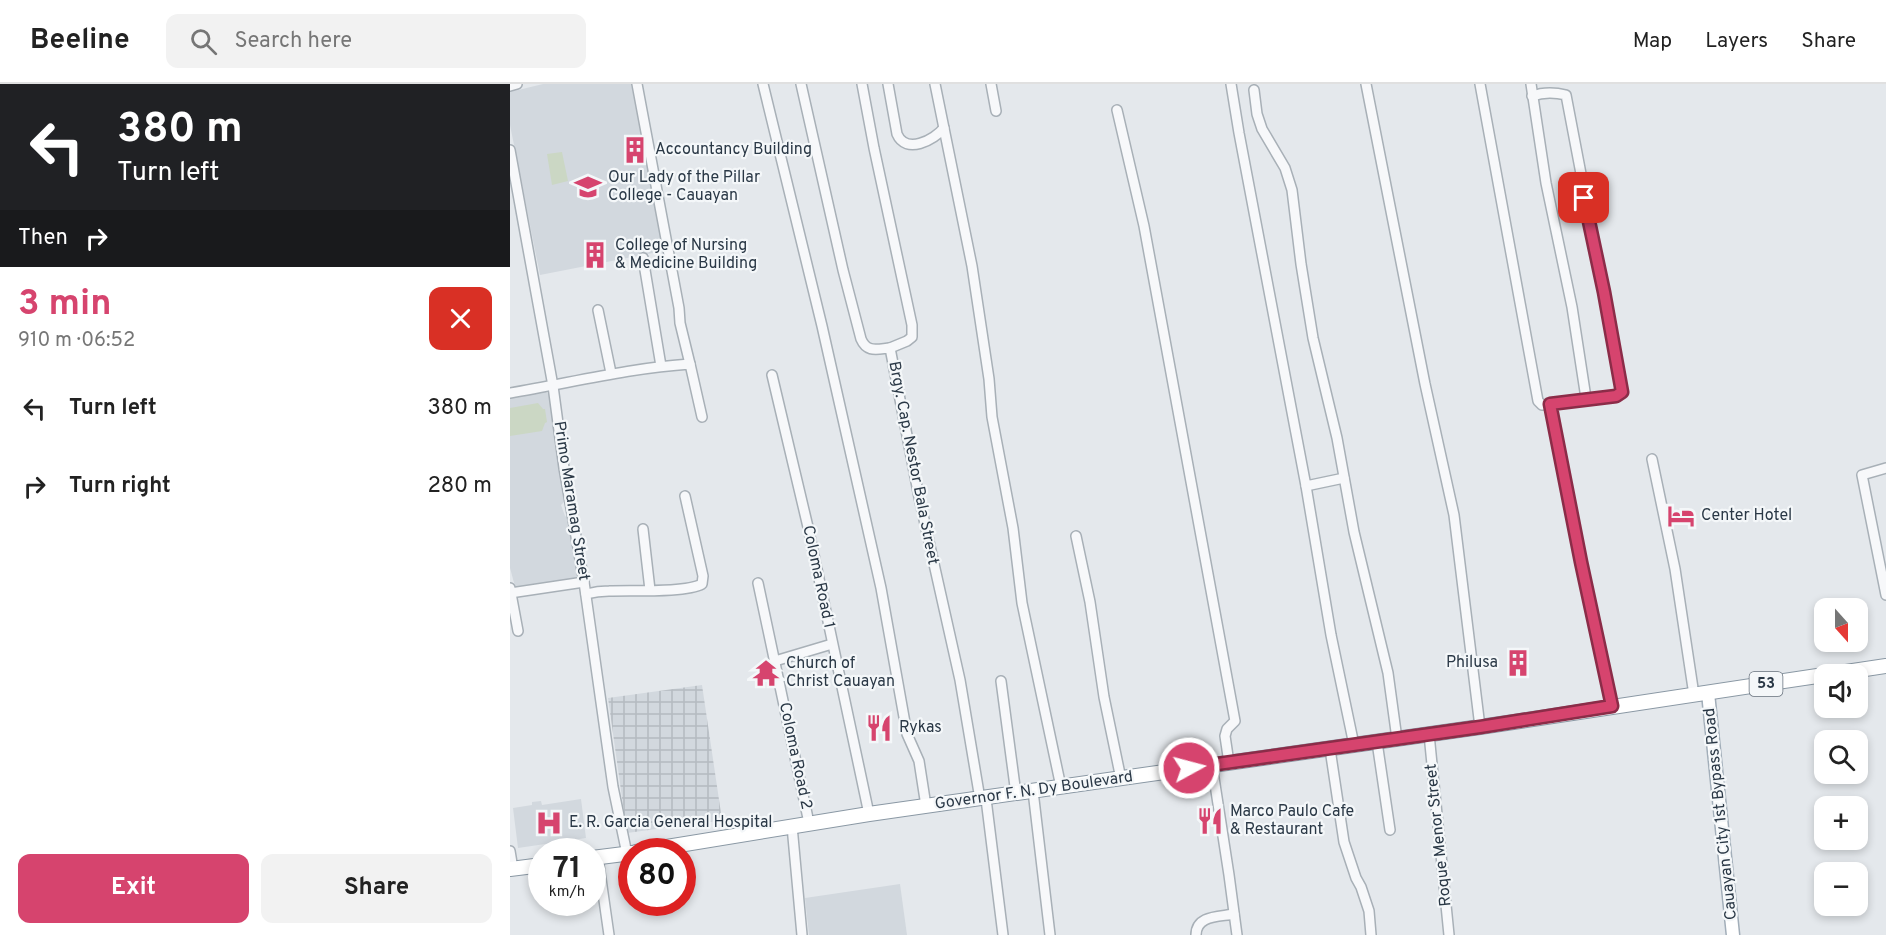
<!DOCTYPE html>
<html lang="en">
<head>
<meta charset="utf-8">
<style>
  :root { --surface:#fff; --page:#f2f2f2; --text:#222; --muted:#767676; --line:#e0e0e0; --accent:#d6446e }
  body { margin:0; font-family:Overpass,sans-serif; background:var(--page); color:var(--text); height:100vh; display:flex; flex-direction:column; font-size:22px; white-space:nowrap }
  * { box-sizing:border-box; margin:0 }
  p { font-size:20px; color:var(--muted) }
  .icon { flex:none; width:33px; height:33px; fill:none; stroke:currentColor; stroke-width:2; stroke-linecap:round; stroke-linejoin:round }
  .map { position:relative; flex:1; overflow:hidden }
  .sheet { display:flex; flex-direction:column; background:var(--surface); width:510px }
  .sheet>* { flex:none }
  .guide { background:#202124; color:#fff; overflow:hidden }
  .needle { width:39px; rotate:159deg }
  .fabs { position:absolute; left:1304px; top:514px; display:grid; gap:12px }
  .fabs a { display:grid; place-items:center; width:54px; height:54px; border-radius:12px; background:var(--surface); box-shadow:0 3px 9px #0003; font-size:30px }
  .speed { position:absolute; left:18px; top:754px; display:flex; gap:12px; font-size:30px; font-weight:700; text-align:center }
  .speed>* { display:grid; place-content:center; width:78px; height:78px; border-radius:50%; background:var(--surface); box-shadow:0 3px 9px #0003; line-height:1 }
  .speed small { font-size:15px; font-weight:400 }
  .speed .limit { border:9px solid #d22; background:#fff; color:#111 }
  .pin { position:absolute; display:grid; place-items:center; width:51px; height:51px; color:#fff; margin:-26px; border-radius:12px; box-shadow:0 3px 9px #0006 }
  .me { position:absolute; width:66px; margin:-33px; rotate:83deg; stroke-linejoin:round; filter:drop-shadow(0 0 4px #0008) }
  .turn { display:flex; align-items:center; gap:21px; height:126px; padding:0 18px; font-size:27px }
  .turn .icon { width:78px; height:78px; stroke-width:2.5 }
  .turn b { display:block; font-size:42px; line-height:51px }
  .then { display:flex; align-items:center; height:57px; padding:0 18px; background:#0003; gap:12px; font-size:22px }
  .round { display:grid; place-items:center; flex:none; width:63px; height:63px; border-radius:12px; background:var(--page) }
  .overview { display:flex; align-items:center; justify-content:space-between; height:102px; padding:0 18px }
  h1 { font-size:36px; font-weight:700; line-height:45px; color:var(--accent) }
  .cta { display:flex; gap:12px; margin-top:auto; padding:12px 18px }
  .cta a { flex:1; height:69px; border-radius:12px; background:var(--accent); color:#fff; font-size:24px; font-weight:700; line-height:69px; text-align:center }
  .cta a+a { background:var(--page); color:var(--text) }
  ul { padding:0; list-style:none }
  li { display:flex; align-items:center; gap:18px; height:78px; padding:0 18px }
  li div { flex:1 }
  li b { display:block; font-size:22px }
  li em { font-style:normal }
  header { display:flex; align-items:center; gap:36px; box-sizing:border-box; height:84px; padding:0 30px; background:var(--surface); border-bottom:2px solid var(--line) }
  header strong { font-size:28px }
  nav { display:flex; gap:33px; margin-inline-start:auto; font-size:21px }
  .search { width:420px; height:54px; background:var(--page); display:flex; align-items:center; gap:15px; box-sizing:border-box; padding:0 21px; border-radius:12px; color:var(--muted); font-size:22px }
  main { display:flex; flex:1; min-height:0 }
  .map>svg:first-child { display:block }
  .built { fill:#d2d8de }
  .industrial { fill:url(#industrial-grid) }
  .grass { fill:#cbd7c4 }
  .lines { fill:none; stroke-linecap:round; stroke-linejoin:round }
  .minor-casing { stroke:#a8b0b7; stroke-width:12 }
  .major-casing { stroke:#a2aeb9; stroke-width:15 }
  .highway-casing { stroke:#8a98a4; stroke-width:16 }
  .minor { stroke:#f7f8fa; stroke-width:9 }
  .major { stroke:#fff; stroke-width:12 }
  .highway { stroke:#fff; stroke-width:14 }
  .route-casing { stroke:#8b2c48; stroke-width:15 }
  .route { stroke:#d6446e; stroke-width:10 }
  .labels { text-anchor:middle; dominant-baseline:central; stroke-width:4.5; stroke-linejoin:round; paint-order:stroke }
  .shield { fill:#f4f7f9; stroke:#67717c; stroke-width:1.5 }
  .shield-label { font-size:15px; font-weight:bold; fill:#2a3846 }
  .poi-label { font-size:16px; fill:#2a3846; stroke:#f4f7f9; text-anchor:start }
  .street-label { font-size:16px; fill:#2a3846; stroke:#f4f7f9 }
</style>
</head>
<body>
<header>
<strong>Beeline</strong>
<div class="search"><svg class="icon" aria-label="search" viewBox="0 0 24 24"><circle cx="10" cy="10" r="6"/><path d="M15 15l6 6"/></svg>Search here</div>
<nav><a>Map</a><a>Layers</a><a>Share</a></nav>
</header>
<main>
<section class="sheet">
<div class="guide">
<div class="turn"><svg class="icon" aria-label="left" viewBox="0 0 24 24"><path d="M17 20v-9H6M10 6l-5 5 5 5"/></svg><div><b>380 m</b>Turn left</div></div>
<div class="then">Then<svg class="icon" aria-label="right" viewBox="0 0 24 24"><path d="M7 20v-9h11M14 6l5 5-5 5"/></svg></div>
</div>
<div class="overview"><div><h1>3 min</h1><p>910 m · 06:52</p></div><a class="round" style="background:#d93025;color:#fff"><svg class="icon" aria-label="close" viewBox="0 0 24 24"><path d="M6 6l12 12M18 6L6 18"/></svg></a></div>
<ul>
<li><svg class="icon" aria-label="left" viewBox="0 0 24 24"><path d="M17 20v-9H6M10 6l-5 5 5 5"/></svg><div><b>Turn left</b></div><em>380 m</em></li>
<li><svg class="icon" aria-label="right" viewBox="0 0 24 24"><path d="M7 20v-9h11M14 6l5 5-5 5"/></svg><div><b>Turn right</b></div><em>280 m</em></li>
</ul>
<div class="cta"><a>Exit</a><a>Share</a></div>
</section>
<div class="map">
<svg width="1376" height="851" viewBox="0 0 1376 851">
  <defs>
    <pattern id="industrial-grid" width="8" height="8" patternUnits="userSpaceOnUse" patternTransform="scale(1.5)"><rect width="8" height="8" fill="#d2d8de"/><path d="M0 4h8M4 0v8" fill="none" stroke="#b4bac0"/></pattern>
  </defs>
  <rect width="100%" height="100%" fill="#e4e8ec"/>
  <g class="built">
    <path d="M33,0H121L158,166L30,191L0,41V8Z"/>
    <path d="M34,307L39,310L55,417L51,421L55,432L59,435L69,496L6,506L0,484V312Z"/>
    <path d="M71,715L76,754L8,764L3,724L22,721V718L31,717L32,721Z"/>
    <path d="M390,800L397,851H299L295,814Z"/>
  </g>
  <path class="industrial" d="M192,601L212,736L117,749L98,614Z"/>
  <g class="grass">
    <path d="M52,68L58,97L42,101L37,70Z"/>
    <path d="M28,319L33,325H35L37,338L35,339L32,347L0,352V324Z"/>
  </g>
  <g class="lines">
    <defs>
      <g id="minor">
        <path d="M127,0L169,224L170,239L180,280"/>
        <path d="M253,0L312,242L371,504L397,650L409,677L416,722"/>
        <path d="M291,0L333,186L351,255C357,269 367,265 380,264L409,413L450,596L470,715"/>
        <path d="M352,0L364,64L402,241V253L397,257L380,264"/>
        <path d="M378,0L387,50C396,71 424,56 434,44"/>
        <path d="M425,0L462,182L479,295L482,333L503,444L512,519L551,703"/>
        <path d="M481,0L486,27"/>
        <path d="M721,0L729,49L796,402L834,394"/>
        <path d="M856,0L915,300L944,431L970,643"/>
        <path d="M970,0L1028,317L1032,321L1105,312L1110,309L1112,305L1056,11C1044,8 1033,8 1022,12"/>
        <path d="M1021,0L1036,99L1062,223L1076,314"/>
        <path d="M0,2L7,0"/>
        <path d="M744,6L747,30L752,45L775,84L782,106L791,180L803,254L827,354L844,448L878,589L887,655"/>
        <path d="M607,26L634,142L725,637L717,645L715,652L719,679"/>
        <path d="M0,66L43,302L54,384L74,498L103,703L117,770"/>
        <path d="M133,174L151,282"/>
        <path d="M88,226L101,289"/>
        <path d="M262,291L298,443L359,730"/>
        <path d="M0,309C60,299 119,284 180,280L192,333"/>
        <path d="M1040,320L1071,478L1102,623"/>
        <path d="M1142,375L1165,485L1184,611"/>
        <path d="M1376,384L1352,391L1376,511"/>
        <path d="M796,402L821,551L844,661"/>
        <path d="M133,445L140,506"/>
        <path d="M566,452L580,518L594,613L611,695"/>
        <path d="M248,499L299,739"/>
        <path d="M0,504L8,547"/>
        <path d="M0,509L74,498"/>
        <path d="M76,510C84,508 91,507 99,507C120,506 176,509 192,500L193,492L175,412"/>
        <path d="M265,577L322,560"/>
        <path d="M491,597L506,710"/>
        <path d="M919,650L939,851"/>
        <path d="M867,658L880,746"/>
        <path d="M820,665L834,758L846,794L851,803L859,827L861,851"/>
        <path d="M702,681L719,791L727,851"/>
        <path d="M523,707L540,851"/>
        <path d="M476,715L493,851"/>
        <path d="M282,742L292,851"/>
        <path d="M0,767L3,785"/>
        <path d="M88,774L99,851"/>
        <path d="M686,851C686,831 709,833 724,830"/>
      </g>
      <path id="major" d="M1198,609L1223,851"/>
      <g id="highway">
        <path d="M1316,591L1376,582"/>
        <path d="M126,768L359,730L970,643L1314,591"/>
        <path d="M82,774L122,769"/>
        <path d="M0,785L32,781"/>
      </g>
    </defs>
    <use href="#minor" class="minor-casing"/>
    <use href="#major" class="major-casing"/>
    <use href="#highway" class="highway-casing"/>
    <use href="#minor" class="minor"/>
    <use href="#major" class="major"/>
    <use href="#highway" class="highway"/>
  </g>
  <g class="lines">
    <defs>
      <path id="route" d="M679,684L970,643L1102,622L1071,478L1040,320L1106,312L1112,308L1094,208L1074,114"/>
    </defs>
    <use href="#route" class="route-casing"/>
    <use href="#route" class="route"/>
  </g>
  <defs>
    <symbol id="building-bare" viewBox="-9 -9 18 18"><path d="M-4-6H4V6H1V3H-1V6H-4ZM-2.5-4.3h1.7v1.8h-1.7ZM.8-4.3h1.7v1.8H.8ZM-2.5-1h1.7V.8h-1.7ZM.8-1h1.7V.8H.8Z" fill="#d6446e" stroke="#f4f7f9" stroke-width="2.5" paint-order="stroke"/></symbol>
    <symbol id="university-bare" viewBox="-9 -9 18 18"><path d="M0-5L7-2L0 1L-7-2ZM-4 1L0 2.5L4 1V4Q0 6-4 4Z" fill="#d6446e" stroke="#f4f7f9" stroke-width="2.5" paint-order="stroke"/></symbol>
    <symbol id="hotel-bare" viewBox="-9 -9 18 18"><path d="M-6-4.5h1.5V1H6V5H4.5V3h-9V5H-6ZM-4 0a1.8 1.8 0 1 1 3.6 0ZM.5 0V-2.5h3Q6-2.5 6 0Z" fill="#d6446e" stroke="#f4f7f9" stroke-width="2.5" paint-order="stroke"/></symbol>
    <symbol id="temple-bare" viewBox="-9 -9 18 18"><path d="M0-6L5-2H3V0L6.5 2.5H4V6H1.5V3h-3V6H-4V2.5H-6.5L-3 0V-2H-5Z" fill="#d6446e" stroke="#f4f7f9" stroke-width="2.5" paint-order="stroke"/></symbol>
    <symbol id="restaurant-bare" viewBox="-9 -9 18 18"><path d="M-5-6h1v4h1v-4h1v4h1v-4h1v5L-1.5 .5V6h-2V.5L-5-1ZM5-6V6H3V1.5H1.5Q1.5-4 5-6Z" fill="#d6446e" stroke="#f4f7f9" stroke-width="2.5" paint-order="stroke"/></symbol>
    <symbol id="hospital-bare" viewBox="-9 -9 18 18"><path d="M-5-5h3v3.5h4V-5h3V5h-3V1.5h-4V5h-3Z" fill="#d6446e" stroke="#f4f7f9" stroke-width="2.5" paint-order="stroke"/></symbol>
  </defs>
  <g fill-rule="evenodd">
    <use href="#building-bare" x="106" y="47" width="38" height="38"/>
    <use href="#university-bare" x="59" y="84" width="38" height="38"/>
    <use href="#building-bare" x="66" y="152" width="38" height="38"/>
    <use href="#hotel-bare" x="1152" y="413" width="38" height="38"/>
    <use href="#building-bare" x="989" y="560" width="38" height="38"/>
    <use href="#temple-bare" x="237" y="570" width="38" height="38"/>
    <use href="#restaurant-bare" x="350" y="625" width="38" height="38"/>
    <use href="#restaurant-bare" x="681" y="718" width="38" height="38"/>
    <use href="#hospital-bare" x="20" y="720" width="38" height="38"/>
  </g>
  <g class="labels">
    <rect class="shield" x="1239.5" y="588" width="33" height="24" rx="4.5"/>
    <g class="shield-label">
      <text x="1256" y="600">53</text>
    </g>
    <g class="poi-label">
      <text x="145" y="66">Accountancy Building</text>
      <text x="98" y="94">Our Lady of the Pillar<tspan x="98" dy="18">College - Cauayan</tspan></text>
      <text x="105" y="162">College of Nursing<tspan x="105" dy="18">&amp; Medicine Building</tspan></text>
      <text x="1191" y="432">Center Hotel</text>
      <text x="988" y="579" text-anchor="end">Philusa</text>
      <text x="276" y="580">Church of<tspan x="276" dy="18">Christ Cauayan</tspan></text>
      <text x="389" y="644">Rykas</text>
      <text x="720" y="728">Marco Paulo Cafe<tspan x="720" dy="18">&amp; Restaurant</tspan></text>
      <text x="59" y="739">E. R. Garcia General Hospital</text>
    </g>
    <g class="street-label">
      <text transform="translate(403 379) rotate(79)">Brgy. Cap. Nestor Bala Street</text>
      <text transform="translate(61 417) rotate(81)">Primo Maramag Street</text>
      <text transform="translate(308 493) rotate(78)">Coloma Road 1</text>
      <text transform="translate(285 672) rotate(78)">Coloma Road 2</text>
      <text transform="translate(524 707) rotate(-8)">Governor F. N. Dy Boulevard</text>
      <text transform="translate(1211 730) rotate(-96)">Cauayan City 1st Bypass Road</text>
      <text transform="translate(929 751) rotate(-96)">Roque Menor Street</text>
    </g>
  </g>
</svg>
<div class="fabs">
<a><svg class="needle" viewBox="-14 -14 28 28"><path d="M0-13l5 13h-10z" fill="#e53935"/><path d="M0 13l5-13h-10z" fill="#767676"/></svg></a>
<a><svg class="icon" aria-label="sound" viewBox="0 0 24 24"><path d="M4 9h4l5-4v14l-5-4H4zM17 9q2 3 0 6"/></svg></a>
<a><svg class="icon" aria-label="search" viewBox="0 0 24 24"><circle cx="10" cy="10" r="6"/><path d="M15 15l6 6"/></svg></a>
<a>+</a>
<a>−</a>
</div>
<div class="speed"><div>71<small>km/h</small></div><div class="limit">80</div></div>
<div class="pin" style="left:1074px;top:114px;background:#d93025"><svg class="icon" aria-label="arrive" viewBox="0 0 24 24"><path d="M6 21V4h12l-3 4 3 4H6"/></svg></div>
<svg class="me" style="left:679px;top:684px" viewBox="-20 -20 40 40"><circle r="17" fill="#d6446e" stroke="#fff" stroke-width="3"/><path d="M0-11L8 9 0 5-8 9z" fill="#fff"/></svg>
</div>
</main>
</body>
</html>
